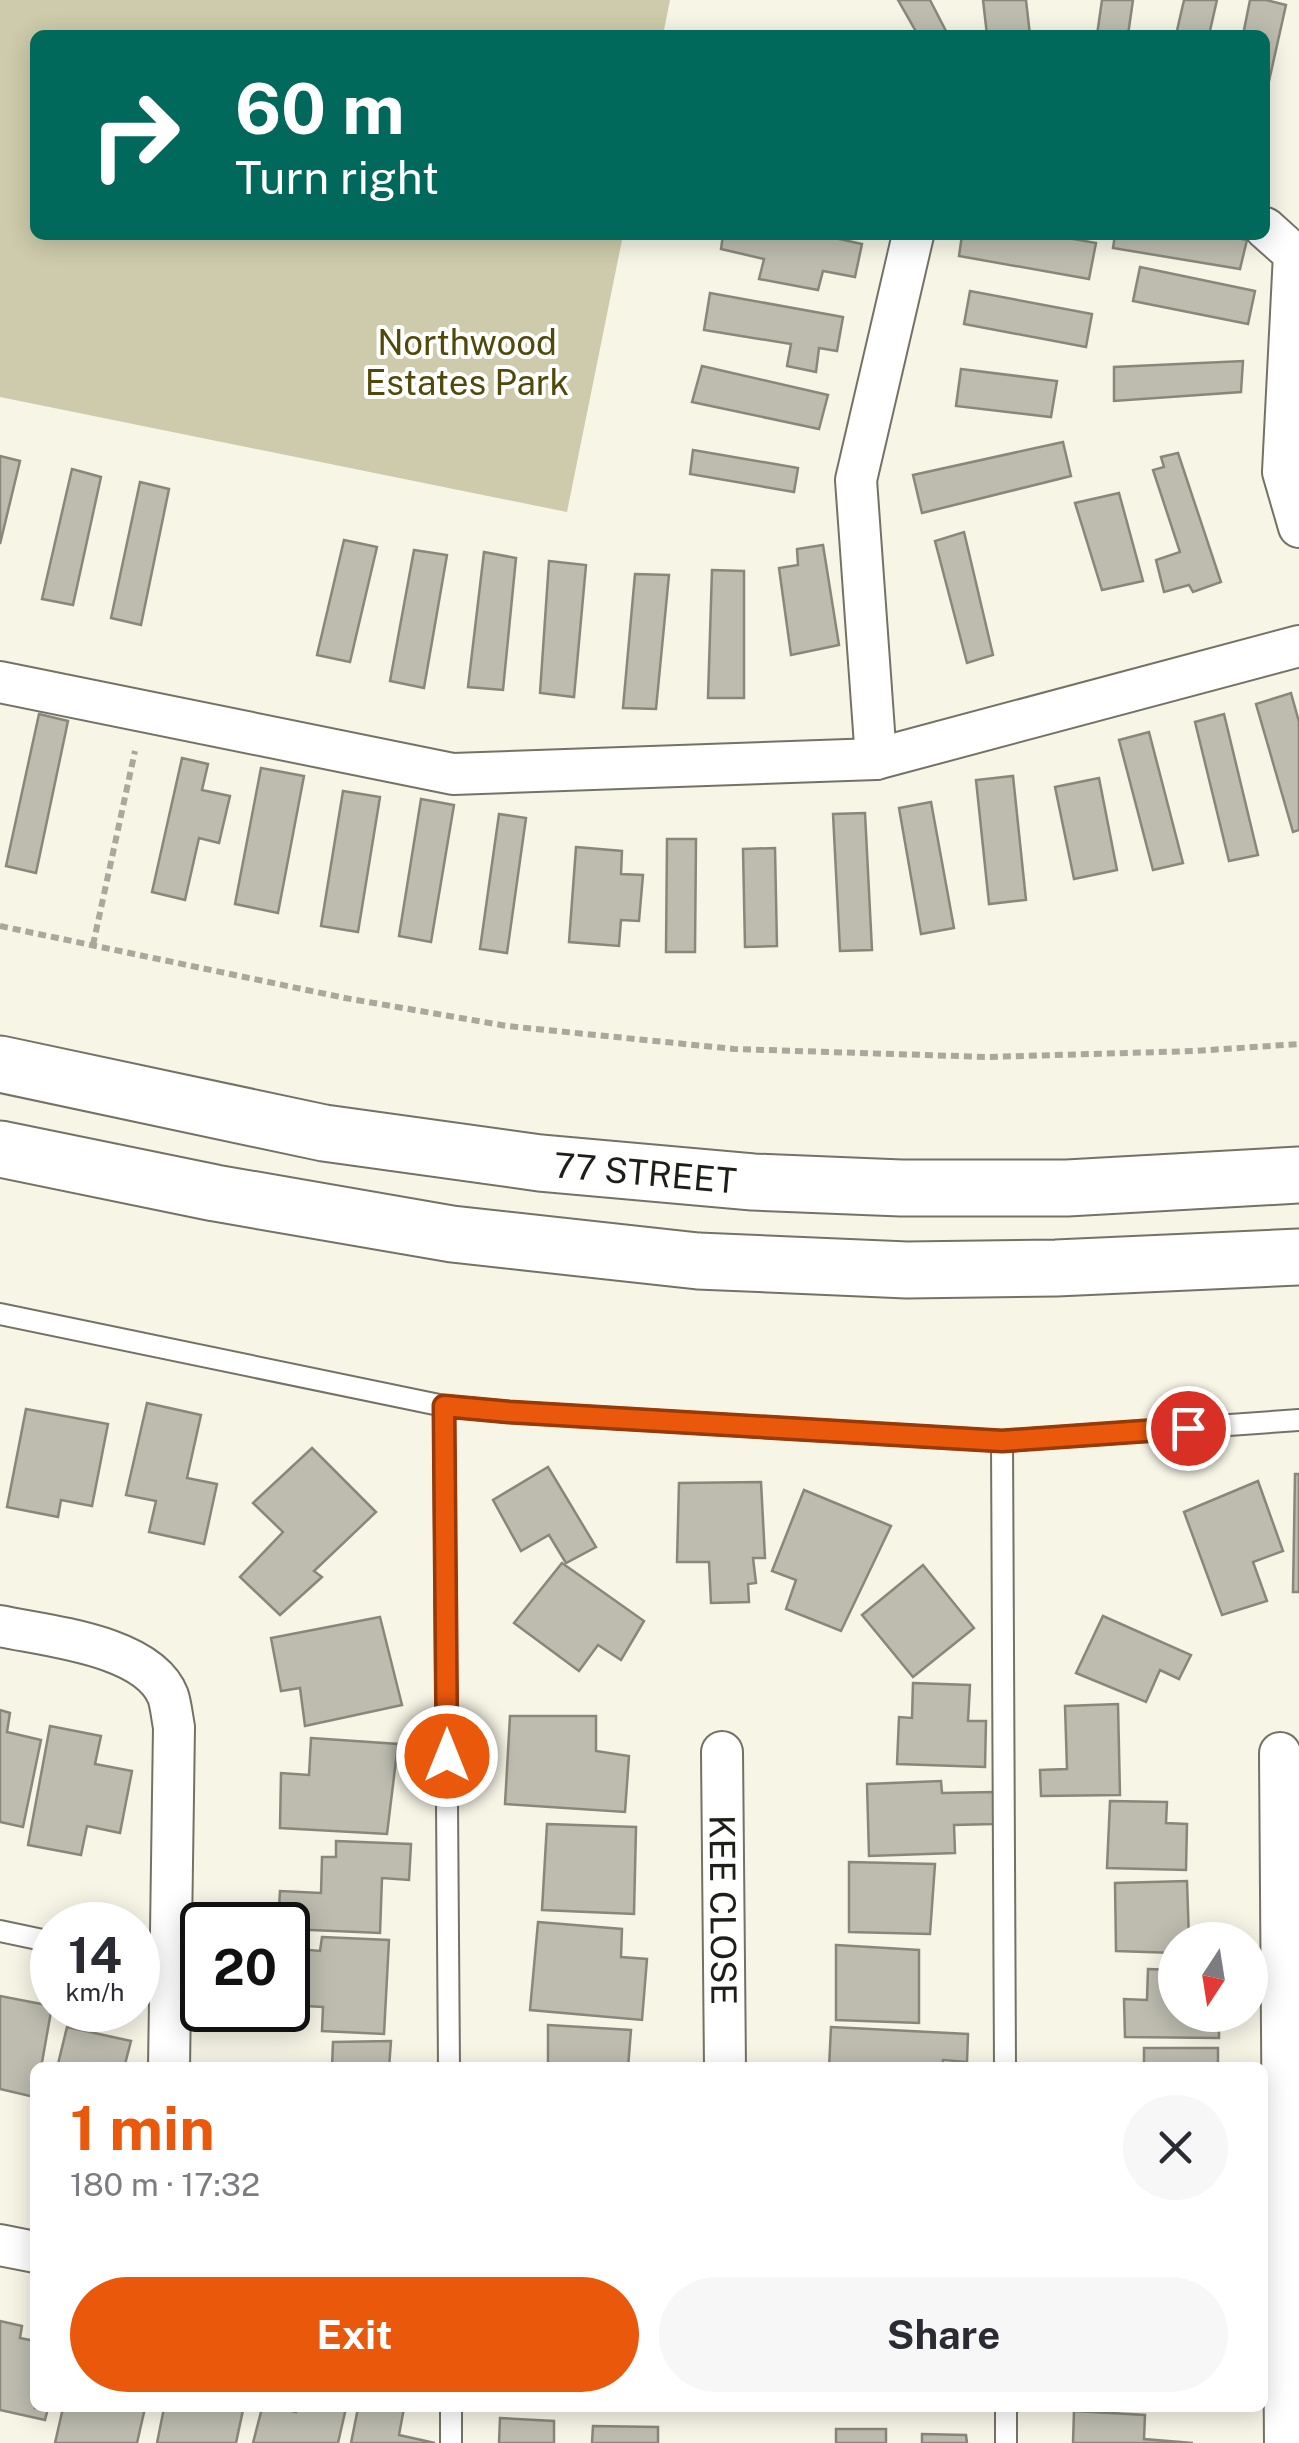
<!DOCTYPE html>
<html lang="en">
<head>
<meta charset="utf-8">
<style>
  :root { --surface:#fff; --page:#f7f7f7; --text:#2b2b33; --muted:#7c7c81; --accent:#ea580c }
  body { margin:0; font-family:"Public Sans",sans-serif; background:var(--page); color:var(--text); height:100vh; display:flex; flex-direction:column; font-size:38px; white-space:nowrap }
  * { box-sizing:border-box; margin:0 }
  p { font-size:32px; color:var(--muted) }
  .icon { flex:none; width:55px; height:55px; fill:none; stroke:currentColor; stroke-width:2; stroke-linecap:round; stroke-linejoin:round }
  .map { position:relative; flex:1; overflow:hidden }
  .sheet { position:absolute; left:30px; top:2062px; width:1238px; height:350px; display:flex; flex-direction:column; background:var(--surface); border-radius:15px; box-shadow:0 5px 25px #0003 }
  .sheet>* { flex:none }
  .hud { position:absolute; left:30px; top:30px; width:1240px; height:210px; border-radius:15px; box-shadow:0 5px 25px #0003; background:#00695c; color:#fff; overflow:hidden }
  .needle { width:65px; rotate:192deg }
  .tools { position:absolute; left:1158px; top:1922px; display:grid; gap:20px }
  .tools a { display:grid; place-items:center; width:110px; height:110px; border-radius:50%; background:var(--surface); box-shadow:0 5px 25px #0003; font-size:50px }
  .speed { position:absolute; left:30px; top:1902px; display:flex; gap:20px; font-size:50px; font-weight:700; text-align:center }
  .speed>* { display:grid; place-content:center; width:130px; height:130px; border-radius:50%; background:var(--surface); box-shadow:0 5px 25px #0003; line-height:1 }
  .speed small { font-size:25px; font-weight:400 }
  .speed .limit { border:5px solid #111; border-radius:15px; background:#fff; color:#111 }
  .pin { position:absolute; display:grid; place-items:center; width:85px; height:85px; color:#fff; margin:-42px; border:5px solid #fff; border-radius:50%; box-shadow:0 2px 10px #0007 }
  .me { position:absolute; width:110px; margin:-55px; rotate:0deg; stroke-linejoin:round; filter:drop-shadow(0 0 8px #0008) }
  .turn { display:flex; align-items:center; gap:35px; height:210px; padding:0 40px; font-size:45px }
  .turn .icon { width:130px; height:130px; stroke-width:2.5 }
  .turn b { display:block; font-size:70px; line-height:85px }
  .round { display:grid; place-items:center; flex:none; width:105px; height:105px; border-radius:52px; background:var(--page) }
  .summary { display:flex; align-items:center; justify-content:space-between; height:170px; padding:0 40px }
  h1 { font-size:60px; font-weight:700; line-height:75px; color:var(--accent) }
  .action { display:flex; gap:20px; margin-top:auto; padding:20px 40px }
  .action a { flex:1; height:115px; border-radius:60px; background:var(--accent); color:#fff; font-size:40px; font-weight:700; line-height:115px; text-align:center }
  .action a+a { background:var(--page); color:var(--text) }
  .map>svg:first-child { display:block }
  .green { fill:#cecbac }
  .building { fill:#bdbcaf; stroke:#89877b; stroke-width:2.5 }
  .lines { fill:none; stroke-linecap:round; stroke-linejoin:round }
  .service-casing { stroke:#737265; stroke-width:24 }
  .minor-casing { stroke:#737265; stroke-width:44 }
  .secondary-casing { stroke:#737265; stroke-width:59 }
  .path { stroke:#a8a89c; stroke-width:6; stroke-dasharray:8 5; stroke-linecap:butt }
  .service { stroke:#fff; stroke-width:20 }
  .minor { stroke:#fff; stroke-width:40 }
  .secondary { stroke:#fff; stroke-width:55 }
  .route-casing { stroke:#983908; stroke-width:25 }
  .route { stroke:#ea580c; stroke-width:18 }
  .labels { text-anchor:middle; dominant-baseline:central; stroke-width:8; stroke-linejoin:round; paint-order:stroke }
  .park-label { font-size:35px; fill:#504909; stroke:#fff }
  .street-label { font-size:35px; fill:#1e1e18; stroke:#fff }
</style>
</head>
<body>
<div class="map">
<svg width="1299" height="2443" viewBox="0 0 1299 2443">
  <rect width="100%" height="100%" fill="#f6f5e6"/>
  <path class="green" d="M0,0H670L663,35H35V235H623L567,512L0,397Z"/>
  <g class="building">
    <path d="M898,0H930L948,35H918Z"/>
    <path d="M983,0H1026L1030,35H987Z"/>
    <path d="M1102,0H1133L1128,35H1097Z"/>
    <path d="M1184,0H1217L1209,35H1176Z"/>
    <path d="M1250,0H1266L1286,5L1265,99V35H1243Z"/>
    <path d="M723,235H821L862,244L855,277L823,271L818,290L759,279L764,259L721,249Z"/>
    <path d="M962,235H1051L1096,243L1089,279L959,256Z"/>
    <path d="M1115,235H1221L1247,240L1240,269L1113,248Z"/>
    <path d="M1140,267L1255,291L1248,324L1133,301Z"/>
    <path d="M970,291L1092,314L1086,347L964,324Z"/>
    <path d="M710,293L843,317L837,351L819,348L816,372L787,366L791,344L704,330Z"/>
    <path d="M1243,361L1241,392L1114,401V367Z"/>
    <path d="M702,366L828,395L819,429L692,402Z"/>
    <path d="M961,369L1057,381L1051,417L956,406Z"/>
    <path d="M1063,442L1071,476L922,513L913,475Z"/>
    <path d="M693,450L798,468L794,492L690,474Z"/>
    <path d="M1178,453L1221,582L1193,592L1189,585L1164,592L1156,560L1180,552L1153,470L1164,467L1161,457Z"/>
    <path d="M0,456L20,461L0,544Z"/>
    <path d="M72,469L101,477L73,605L42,599Z"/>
    <path d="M140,482L169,489L141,625L111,618Z"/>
    <path d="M1119,493L1143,581L1102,590L1075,503Z"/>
    <path d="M964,532L993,655L967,663L935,541Z"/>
    <path d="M344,540L377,547L350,662L317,655Z"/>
    <path d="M823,545L839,645L791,655L779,568L798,565L797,549Z"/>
    <path d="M414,550L447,555L424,688L390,681Z"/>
    <path d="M484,552L516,558L503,690L468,687Z"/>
    <path d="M549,561L586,565L574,697L540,693Z"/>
    <path d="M712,570L744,571V698H708Z"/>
    <path d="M635,574L669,575L656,709L623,708Z"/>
    <path d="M1291,693L1299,722V830L1293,832L1256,704Z"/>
    <path d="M39,714L68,721L36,873L6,866Z"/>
    <path d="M1224,714L1258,855L1229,861L1195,722Z"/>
    <path d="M1149,732L1183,863L1153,870L1119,740Z"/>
    <path d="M182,758L208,764L202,790L230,796L219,843L199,838L185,900L152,892Z"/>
    <path d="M261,768L304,776L278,913L235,904Z"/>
    <path d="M1013,776L1026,900L989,904L976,780Z"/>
    <path d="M1099,778L1117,870L1074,879L1055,787Z"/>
    <path d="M343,791L380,797L358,932L321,926Z"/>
    <path d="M421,799L454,805L431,942L399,936Z"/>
    <path d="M931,802L954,928L921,934L899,808Z"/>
    <path d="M865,813L872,950L840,951L833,814Z"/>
    <path d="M499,814L526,818L507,953L480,949Z"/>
    <path d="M667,839H696L695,952H666Z"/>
    <path d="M576,847L622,851L621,874L643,875L639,921L621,920L619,946L569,942Z"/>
    <path d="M775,848L777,946L745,947L743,849Z"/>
    <path d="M147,1403L201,1415L187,1478L217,1484L204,1544L149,1532L156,1501L126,1495Z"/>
    <path d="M26,1409L108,1424L92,1506L61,1500L58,1517L7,1507Z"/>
    <path d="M312,1448L376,1512L314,1571L322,1577L280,1615L240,1577L283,1532L253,1503Z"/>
    <path d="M548,1467L596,1547L566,1563L549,1535L521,1551L493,1500Z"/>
    <path d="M1295,1474H1299V1592H1293Z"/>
    <path d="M1258,1481L1283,1551L1253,1562L1267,1601L1222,1615L1184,1512Z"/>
    <path d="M761,1482L765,1558H753L756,1583L748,1584L749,1602L711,1603L709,1562H677L679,1483Z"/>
    <path d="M804,1490L891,1526L841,1631L786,1609L796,1580L772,1571Z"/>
    <path d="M562,1563L644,1621L621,1660L598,1645L579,1671L514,1623Z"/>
    <path d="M923,1565L974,1628L913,1677L862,1615Z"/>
    <path d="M1103,1616L1191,1655L1179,1679L1160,1670L1146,1702L1076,1673Z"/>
    <path d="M380,1617L402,1705L305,1726L300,1688L281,1691L271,1638Z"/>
    <path d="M913,1683L970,1685L968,1721H986L985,1767L897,1764L899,1717L912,1718Z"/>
    <path d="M1118,1704L1120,1795L1041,1796L1040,1770L1067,1769L1065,1706Z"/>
    <path d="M0,1710L10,1713L7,1732L41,1740L23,1827L0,1822Z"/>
    <path d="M510,1716H596V1751L629,1756L625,1812L505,1804Z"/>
    <path d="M50,1726L101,1736L95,1764L132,1771L120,1833L87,1826L81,1855L28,1845Z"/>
    <path d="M311,1738L398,1744L387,1834L280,1828L281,1773L309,1775Z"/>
    <path d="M941,1781L942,1793L994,1792V1824L954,1825L955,1853L869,1856L867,1784Z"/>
    <path d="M1110,1801L1167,1802L1166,1823L1187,1824L1186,1870L1107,1868Z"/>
    <path d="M547,1824L636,1827L634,1914L542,1910Z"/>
    <path d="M336,1841L411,1844L409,1880L382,1878L380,1933L288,1929V1925H278L280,1891L321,1893L322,1857H336Z"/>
    <path d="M849,1862L935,1864L930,1934L849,1932Z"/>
    <path d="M1187,1881L1189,1940H1175V1953L1116,1951L1115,1883Z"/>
    <path d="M538,1922L622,1929L621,1957L647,1959L642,2020L530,2010Z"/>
    <path d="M322,1937L389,1940L384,2034L322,2031L323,2007L288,2005V1948L320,1951Z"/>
    <path d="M836,1945L919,1950V2023L836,2020Z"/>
    <path d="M1148,1969L1175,1970V2015H1219V2038L1125,2037L1124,1999L1147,2000Z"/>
    <path d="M0,1996L52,2006L41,2068H35L34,2097L0,2089Z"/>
    <path d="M548,2025L631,2030L628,2068H548Z"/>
    <path d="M67,2027L131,2041L124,2068H57Z"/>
    <path d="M831,2027L968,2034L967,2062L943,2060L942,2068H829Z"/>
    <path d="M391,2041L389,2068H332L333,2042Z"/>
    <rect x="1144" y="2048" width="74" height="20"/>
    <path d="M0,2321L22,2326L20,2338L35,2341V2408H48L45,2420L0,2410Z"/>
    <path d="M63,2408H145L137,2443H55Z"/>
    <path d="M164,2408H229L243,2410L236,2443H157Z"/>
    <path d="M262,2408H278L296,2412L297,2408H346L338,2443H253Z"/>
    <path d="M358,2408H404L399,2435L435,2443H351Z"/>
    <path d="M1074,2411L1145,2415L1144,2439L1193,2443H1073Z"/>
    <path d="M500,2418L554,2421V2443H499Z"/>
    <path d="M593,2426L658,2427V2443H592Z"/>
    <rect x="836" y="2429" width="50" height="14"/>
    <path d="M922,2434L966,2435L967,2443H922Z"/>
  </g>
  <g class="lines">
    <defs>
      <g id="service">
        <path d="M0,1314L444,1406L509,1412L1002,1441L1299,1420"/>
        <path d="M444,1406L449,2068"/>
        <path d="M1002,1441L1005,2068"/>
        <path d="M0,1931L52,1942"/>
        <path d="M138,1960L171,1967"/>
        <path d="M1006,2408V2443"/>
        <path d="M451,2443V2408"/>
      </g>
      <g id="minor">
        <path d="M1265,228L1294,254L1283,472L1299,527"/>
        <path d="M0,682L453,774L876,759L1299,646"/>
        <path d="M876,759L856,480L913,235"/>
        <path d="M0,1626C47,1636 148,1645 168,1696C171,1705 172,1717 174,1727L169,2068"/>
        <path id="s1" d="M722,1752L725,2068"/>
        <path d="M1280,1753L1285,2443"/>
        <path d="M0,2245L35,2252"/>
      </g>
      <g id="secondary">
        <path id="s2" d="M0,1064L324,1133L540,1163L753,1182L901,1188H1067L1299,1175"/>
        <path d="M0,1149L215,1193L452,1234L698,1261L907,1270L1056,1268L1299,1257"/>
      </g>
    </defs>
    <use href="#service" class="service-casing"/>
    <use href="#minor" class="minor-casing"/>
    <use href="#secondary" class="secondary-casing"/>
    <g class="path">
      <path d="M0,926L345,998L507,1026L734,1049L988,1057L1194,1051L1299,1044"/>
      <path d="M93,945L135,751"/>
    </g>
    <use href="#service" class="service"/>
    <use href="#minor" class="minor"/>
    <use href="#secondary" class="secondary"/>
  </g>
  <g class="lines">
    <defs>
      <path id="route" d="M447,1756L444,1406L509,1412L1002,1441L1188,1428"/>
    </defs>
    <use href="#route" class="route-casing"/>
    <use href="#route" class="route"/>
  </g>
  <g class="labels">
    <g class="park-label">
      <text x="467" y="342">Northwood<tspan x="467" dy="40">Estates Park</tspan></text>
    </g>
    <g class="street-label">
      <text stroke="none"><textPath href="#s2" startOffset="655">77 STREET</textPath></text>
      <text stroke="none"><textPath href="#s1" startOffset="158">KEE CLOSE</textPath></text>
    </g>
  </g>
</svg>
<div class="tools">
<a><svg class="needle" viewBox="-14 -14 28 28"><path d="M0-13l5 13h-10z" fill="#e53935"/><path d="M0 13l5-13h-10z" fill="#7c7c81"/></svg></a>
</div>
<div class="speed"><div>14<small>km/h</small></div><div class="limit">20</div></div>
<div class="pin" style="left:1188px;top:1428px;background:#d93025"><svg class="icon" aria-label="arrive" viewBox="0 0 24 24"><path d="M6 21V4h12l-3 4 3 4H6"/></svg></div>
<svg class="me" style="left:447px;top:1756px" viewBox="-20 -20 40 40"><circle r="17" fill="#ea580c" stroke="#fff" stroke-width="3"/><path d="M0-11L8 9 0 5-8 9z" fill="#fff"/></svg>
<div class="hud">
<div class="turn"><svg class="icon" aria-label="right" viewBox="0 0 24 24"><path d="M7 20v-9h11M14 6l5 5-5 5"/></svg><div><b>60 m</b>Turn right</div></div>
</div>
<section class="sheet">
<div class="summary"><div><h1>1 min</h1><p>180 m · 17:32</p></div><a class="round"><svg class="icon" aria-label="close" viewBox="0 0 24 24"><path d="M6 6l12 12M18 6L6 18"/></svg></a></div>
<div class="action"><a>Exit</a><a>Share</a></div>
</section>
</div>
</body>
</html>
